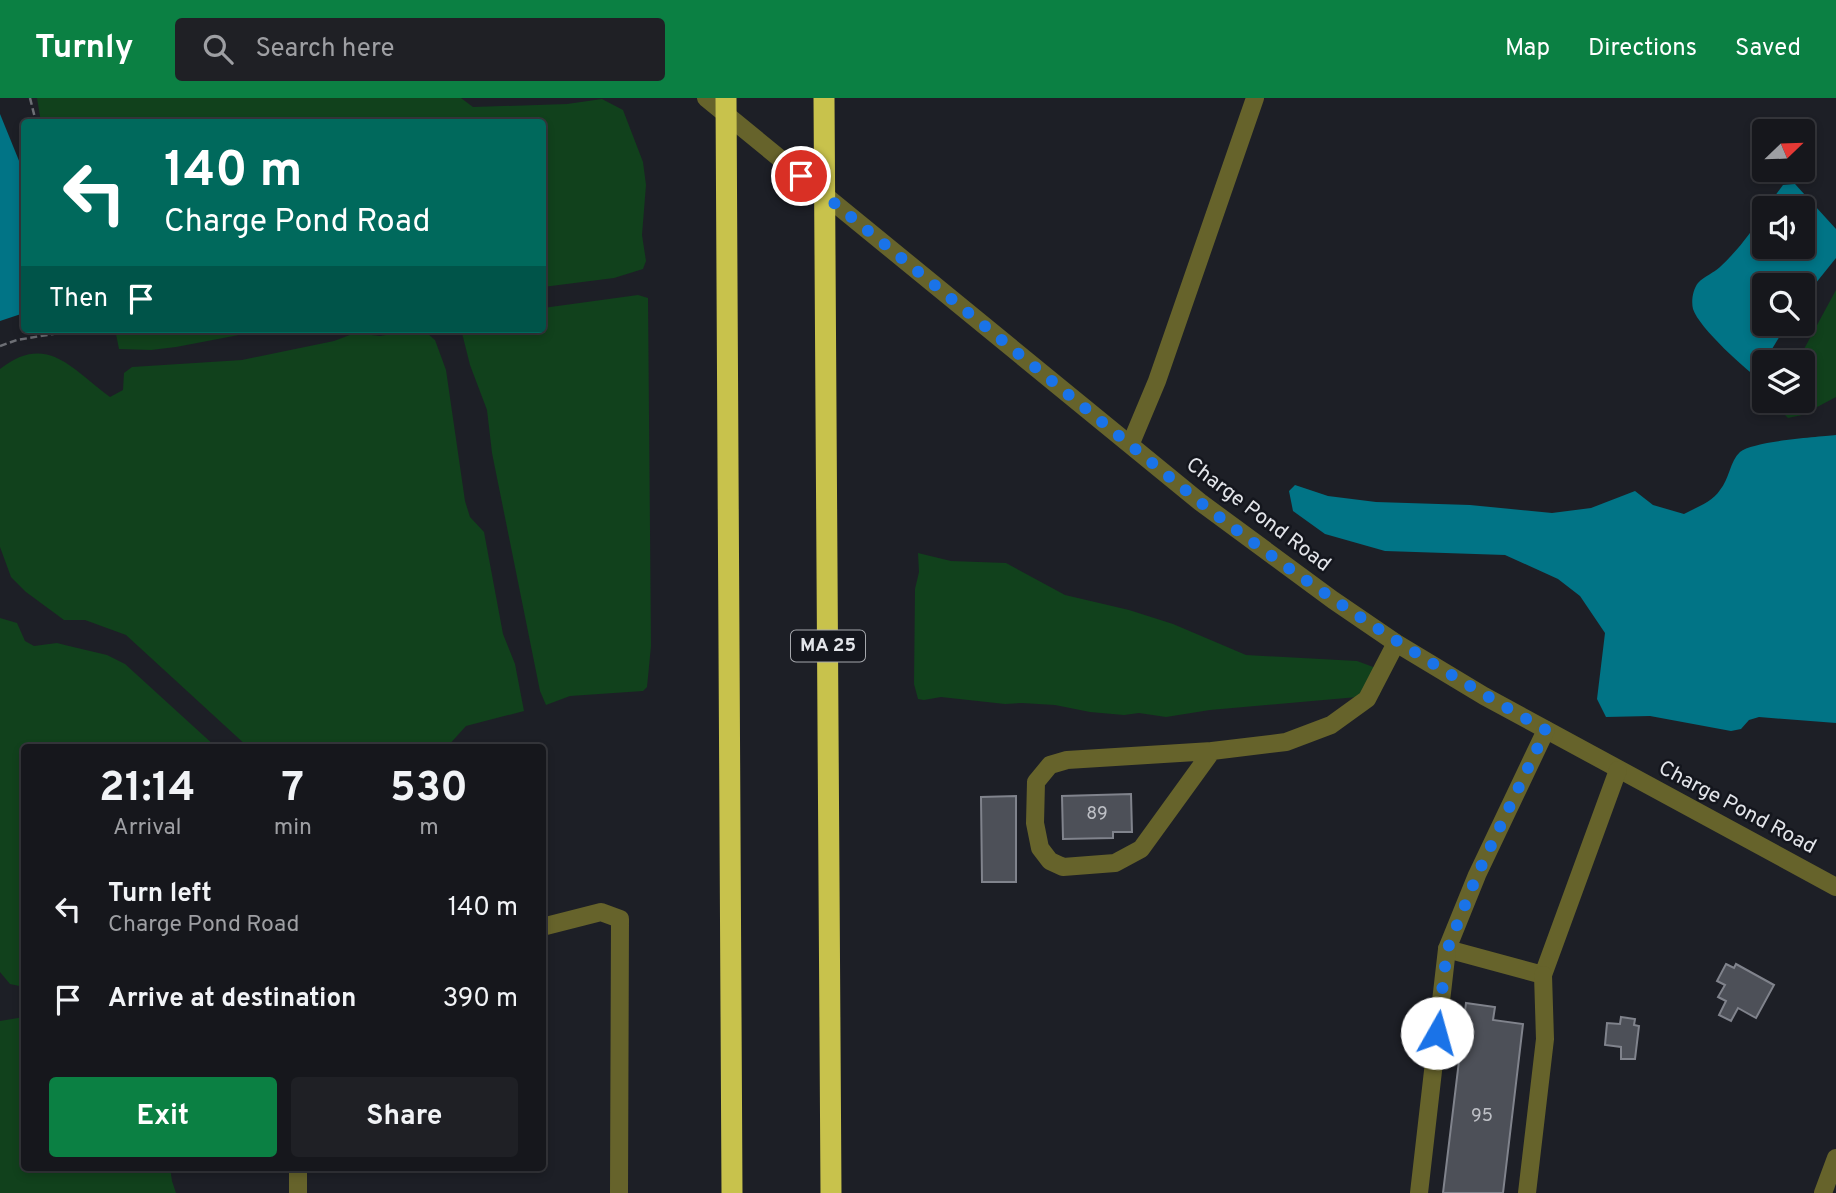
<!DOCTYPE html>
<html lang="en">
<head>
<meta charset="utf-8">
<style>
  :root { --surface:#16171c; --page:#1f2025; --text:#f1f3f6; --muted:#9e9fa3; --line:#35363b; --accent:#0b8043 }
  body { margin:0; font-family:Overpass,sans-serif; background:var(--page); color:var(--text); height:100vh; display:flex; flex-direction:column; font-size:26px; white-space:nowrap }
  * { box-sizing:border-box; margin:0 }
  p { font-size:23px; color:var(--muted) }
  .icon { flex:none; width:38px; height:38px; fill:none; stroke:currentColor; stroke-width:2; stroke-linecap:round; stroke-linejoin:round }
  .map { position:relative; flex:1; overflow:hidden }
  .sheet { position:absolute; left:21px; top:646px; width:525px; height:427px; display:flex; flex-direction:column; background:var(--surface); border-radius:7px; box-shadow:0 4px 10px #0003,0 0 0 2px var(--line) }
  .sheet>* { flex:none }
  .top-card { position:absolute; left:21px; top:21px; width:525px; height:214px; border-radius:7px; box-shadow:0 4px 10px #0003,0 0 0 2px var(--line); background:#00695c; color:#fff; overflow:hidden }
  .needle { width:46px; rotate:67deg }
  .controls { position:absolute; left:1752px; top:21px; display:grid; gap:14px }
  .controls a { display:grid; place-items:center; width:63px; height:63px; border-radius:7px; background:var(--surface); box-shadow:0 4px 10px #0003,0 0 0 2px var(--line); font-size:35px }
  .pin { position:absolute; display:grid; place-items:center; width:60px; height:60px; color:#fff; margin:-30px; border:4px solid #fff; border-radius:50%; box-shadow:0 2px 7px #0007 }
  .me { position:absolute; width:77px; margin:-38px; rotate:7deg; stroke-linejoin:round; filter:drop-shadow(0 0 5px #0008) }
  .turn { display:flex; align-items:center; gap:24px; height:147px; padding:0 28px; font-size:32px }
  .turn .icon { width:91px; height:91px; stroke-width:2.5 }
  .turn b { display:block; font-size:49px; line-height:60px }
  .then { display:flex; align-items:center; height:66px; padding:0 28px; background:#0003; gap:14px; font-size:26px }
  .eta { display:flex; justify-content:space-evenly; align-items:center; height:119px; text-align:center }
  .eta b { font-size:42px; font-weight:700; line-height:49px }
  .primary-button { display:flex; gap:14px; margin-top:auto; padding:14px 28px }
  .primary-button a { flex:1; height:80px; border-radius:7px; background:var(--accent); color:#fff; font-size:28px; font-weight:700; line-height:80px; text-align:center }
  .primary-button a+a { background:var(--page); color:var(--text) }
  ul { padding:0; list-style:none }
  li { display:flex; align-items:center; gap:21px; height:91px; padding:0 28px }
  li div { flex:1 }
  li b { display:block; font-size:26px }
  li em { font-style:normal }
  header { display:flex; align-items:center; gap:42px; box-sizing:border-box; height:98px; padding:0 35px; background:var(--accent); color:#fff }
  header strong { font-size:33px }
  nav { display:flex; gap:38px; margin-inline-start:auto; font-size:24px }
  .search { width:490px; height:63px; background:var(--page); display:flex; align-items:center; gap:18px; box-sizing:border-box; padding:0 24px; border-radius:7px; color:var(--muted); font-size:26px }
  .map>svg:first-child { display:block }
  .green { fill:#11411c }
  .water { fill:#017486 }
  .building { fill:#4d5058; stroke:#80838c; stroke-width:2 }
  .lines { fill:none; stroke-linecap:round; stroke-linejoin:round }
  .path { stroke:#6d6f75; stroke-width:2.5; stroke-dasharray:7 3.5; stroke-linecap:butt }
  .minor { stroke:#66632b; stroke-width:18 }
  .highway { stroke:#c8c24c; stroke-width:21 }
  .route { stroke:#1a73e8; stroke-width:12; stroke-dasharray:0 21.6 }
  .labels { text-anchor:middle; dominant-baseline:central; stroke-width:5; stroke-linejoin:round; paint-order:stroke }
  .number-label { font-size:18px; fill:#bec0c6 }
  .shield { fill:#14161d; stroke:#a5a7ac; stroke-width:2 }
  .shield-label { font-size:19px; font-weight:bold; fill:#e3e5ea }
  .street-label { font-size:21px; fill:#e3e5ea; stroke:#14161d }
</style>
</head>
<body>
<header>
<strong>Turnly</strong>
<div class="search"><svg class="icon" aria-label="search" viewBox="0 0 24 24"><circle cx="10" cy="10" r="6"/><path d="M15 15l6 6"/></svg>Search here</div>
<nav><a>Map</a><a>Directions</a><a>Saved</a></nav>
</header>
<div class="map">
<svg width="1836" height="1095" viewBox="0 0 1836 1095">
  <rect width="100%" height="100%" fill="#1d1f26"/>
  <g class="green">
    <path d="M37,0H461L473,9L567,6L602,1L623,12L643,64L646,87L642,137L646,163L643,171L614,180L543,189L542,24H41Z"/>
    <path d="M1836,192V299L1802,317L1788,320L1780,312V303H1802V264H1797Z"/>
    <path d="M638,197L648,200L651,548L647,589L643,593L570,598L546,607L540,593L492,355L487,312L470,267L461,231H542L543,210Z"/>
    <path d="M115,231H270L176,249L151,252L119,251Z"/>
    <path d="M408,233L428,236L435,242L446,272L465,403L470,419L484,434L503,536L515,566L524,613L466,628L447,649H248L126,537L85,522H64L26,494L11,479L0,449V271C47,234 72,271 110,299L123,292L124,275L132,269L242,262L334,243L355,235L380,238Z"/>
    <path d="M918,455L951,463L1006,465L1065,497L1129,512L1173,526L1246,557L1357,563L1376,570L1381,578L1380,597L1210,612L1166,619L1139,615L1124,617L1090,614L1055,607L1022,605L1005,606L941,599L924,602L918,601L914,586L915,491L919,474Z"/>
    <path d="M0,520L17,525L25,543L34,548L57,545L69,548L107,557L125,566L216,649H24V889L10,886L0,874Z"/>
    <path d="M24,919V1069H170L172,1083L176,1095H0V923Z"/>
  </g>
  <g class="water">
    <path d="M0,16L24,75V215L0,223Z"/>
    <path d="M1795,86L1836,131V160L1803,201L1802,187H1764V226H1787L1769,256L1768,264H1764V285C1747,273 1699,230 1693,211C1691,203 1693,191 1698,185C1704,178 1714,175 1720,169C1737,153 1753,133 1764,113V149H1802V110H1766L1783,87Z"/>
    <path d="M1836,337V625L1759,619L1749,622L1741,631L1731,633L1650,618L1606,619L1597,601L1605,535L1580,498L1558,481L1505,457L1385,453L1325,436L1293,413L1289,393L1295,387L1328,398L1376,404L1470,407L1552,415L1591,410L1635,393L1653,407L1684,416C1697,409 1712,404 1720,392C1729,382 1730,363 1740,354C1753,343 1817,339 1836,337Z"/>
  </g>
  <g class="building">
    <path d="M1131,696L1132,734H1113V740L1063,741L1062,698Z"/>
    <path d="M1016,698V784H982L981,699Z"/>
    <path d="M1726,866L1734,870L1736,866L1774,887L1756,920L1738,910L1731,923L1719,917L1726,903L1718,899L1725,887L1717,883Z"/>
    <path d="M1466,905L1495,909L1493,922L1523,926L1503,1095H1443Z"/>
    <path d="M1621,919L1635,921L1634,927L1639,928L1635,961H1621V949L1605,947L1607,925L1620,926Z"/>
    <path d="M1413,922L1427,923L1425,940L1411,939Z"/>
  </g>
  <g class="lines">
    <g class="path">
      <path d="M30,0L36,24"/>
      <path d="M0,248L17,242L83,231"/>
    </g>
    <g class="minor">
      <path d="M706,0L1200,404L1333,502L1396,545L1484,598L1836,789"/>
      <path d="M1131,345L1157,283L1255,0"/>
      <path d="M1546,632L1477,777L1447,851L1543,877L1618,672"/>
      <path d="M1212,653L1141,751L1115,765L1063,769L1050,763L1040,750L1035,725L1036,684L1050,667L1067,662L1212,653L1286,644L1331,627L1367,601L1396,545"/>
      <path d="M542,829L601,814L620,821L619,1095"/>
      <path d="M298,1095V1069"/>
      <path d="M1419,1095L1447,851"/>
      <path d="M1527,1095L1545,941L1543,877"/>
      <path d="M1823,1095L1836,1060"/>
    </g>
    <g class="highway">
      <path d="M726,0L732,1095"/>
      <path d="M824,0L831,1095"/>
    </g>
  </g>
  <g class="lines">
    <path class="route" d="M801,78L1200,404C1310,490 1425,564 1546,632L1477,777L1447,852L1437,935"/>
  </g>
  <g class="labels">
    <g class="number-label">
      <text x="1097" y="716">89</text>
      <text x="1482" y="1018">95</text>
    </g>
    <rect class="shield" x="791" y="532.5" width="74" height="31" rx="5"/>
    <g class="shield-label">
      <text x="828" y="548">MA 25</text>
    </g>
    <g class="street-label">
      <text transform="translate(1258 417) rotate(37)">Charge Pond Road</text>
      <text transform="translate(1737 710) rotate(28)">Charge Pond Road</text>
    </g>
  </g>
</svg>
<div class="controls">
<a><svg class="needle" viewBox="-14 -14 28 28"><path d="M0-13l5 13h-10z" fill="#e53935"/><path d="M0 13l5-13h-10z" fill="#9e9fa3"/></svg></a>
<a><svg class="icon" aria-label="sound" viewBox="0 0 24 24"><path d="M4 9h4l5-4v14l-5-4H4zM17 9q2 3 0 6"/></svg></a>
<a><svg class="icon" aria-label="search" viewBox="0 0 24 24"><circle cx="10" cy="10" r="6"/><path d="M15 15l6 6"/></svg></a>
<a><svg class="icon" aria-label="layers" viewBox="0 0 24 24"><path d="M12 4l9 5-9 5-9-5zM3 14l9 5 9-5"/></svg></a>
</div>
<div class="pin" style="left:801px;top:78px;background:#d93025"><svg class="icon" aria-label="arrive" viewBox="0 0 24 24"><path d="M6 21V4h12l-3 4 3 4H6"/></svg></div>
<svg class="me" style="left:1437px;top:935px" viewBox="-20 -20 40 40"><circle r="19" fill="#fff"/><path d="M0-13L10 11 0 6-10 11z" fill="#1a73e8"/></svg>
<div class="top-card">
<div class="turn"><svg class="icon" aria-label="left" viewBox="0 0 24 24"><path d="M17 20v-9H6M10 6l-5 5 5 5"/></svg><div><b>140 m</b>Charge Pond Road</div></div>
<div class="then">Then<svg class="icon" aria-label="arrive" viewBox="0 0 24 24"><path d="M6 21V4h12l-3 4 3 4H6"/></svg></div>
</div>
<section class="sheet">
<div class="eta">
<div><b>21:14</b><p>Arrival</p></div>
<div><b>7</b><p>min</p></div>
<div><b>530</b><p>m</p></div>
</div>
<ul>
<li><svg class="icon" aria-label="left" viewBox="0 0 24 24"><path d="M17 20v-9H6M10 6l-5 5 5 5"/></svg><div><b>Turn left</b><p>Charge Pond Road</p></div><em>140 m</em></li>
<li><svg class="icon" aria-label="arrive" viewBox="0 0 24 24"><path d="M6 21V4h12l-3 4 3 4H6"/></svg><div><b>Arrive at destination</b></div><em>390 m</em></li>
</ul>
<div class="primary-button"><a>Exit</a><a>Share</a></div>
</section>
</div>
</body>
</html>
